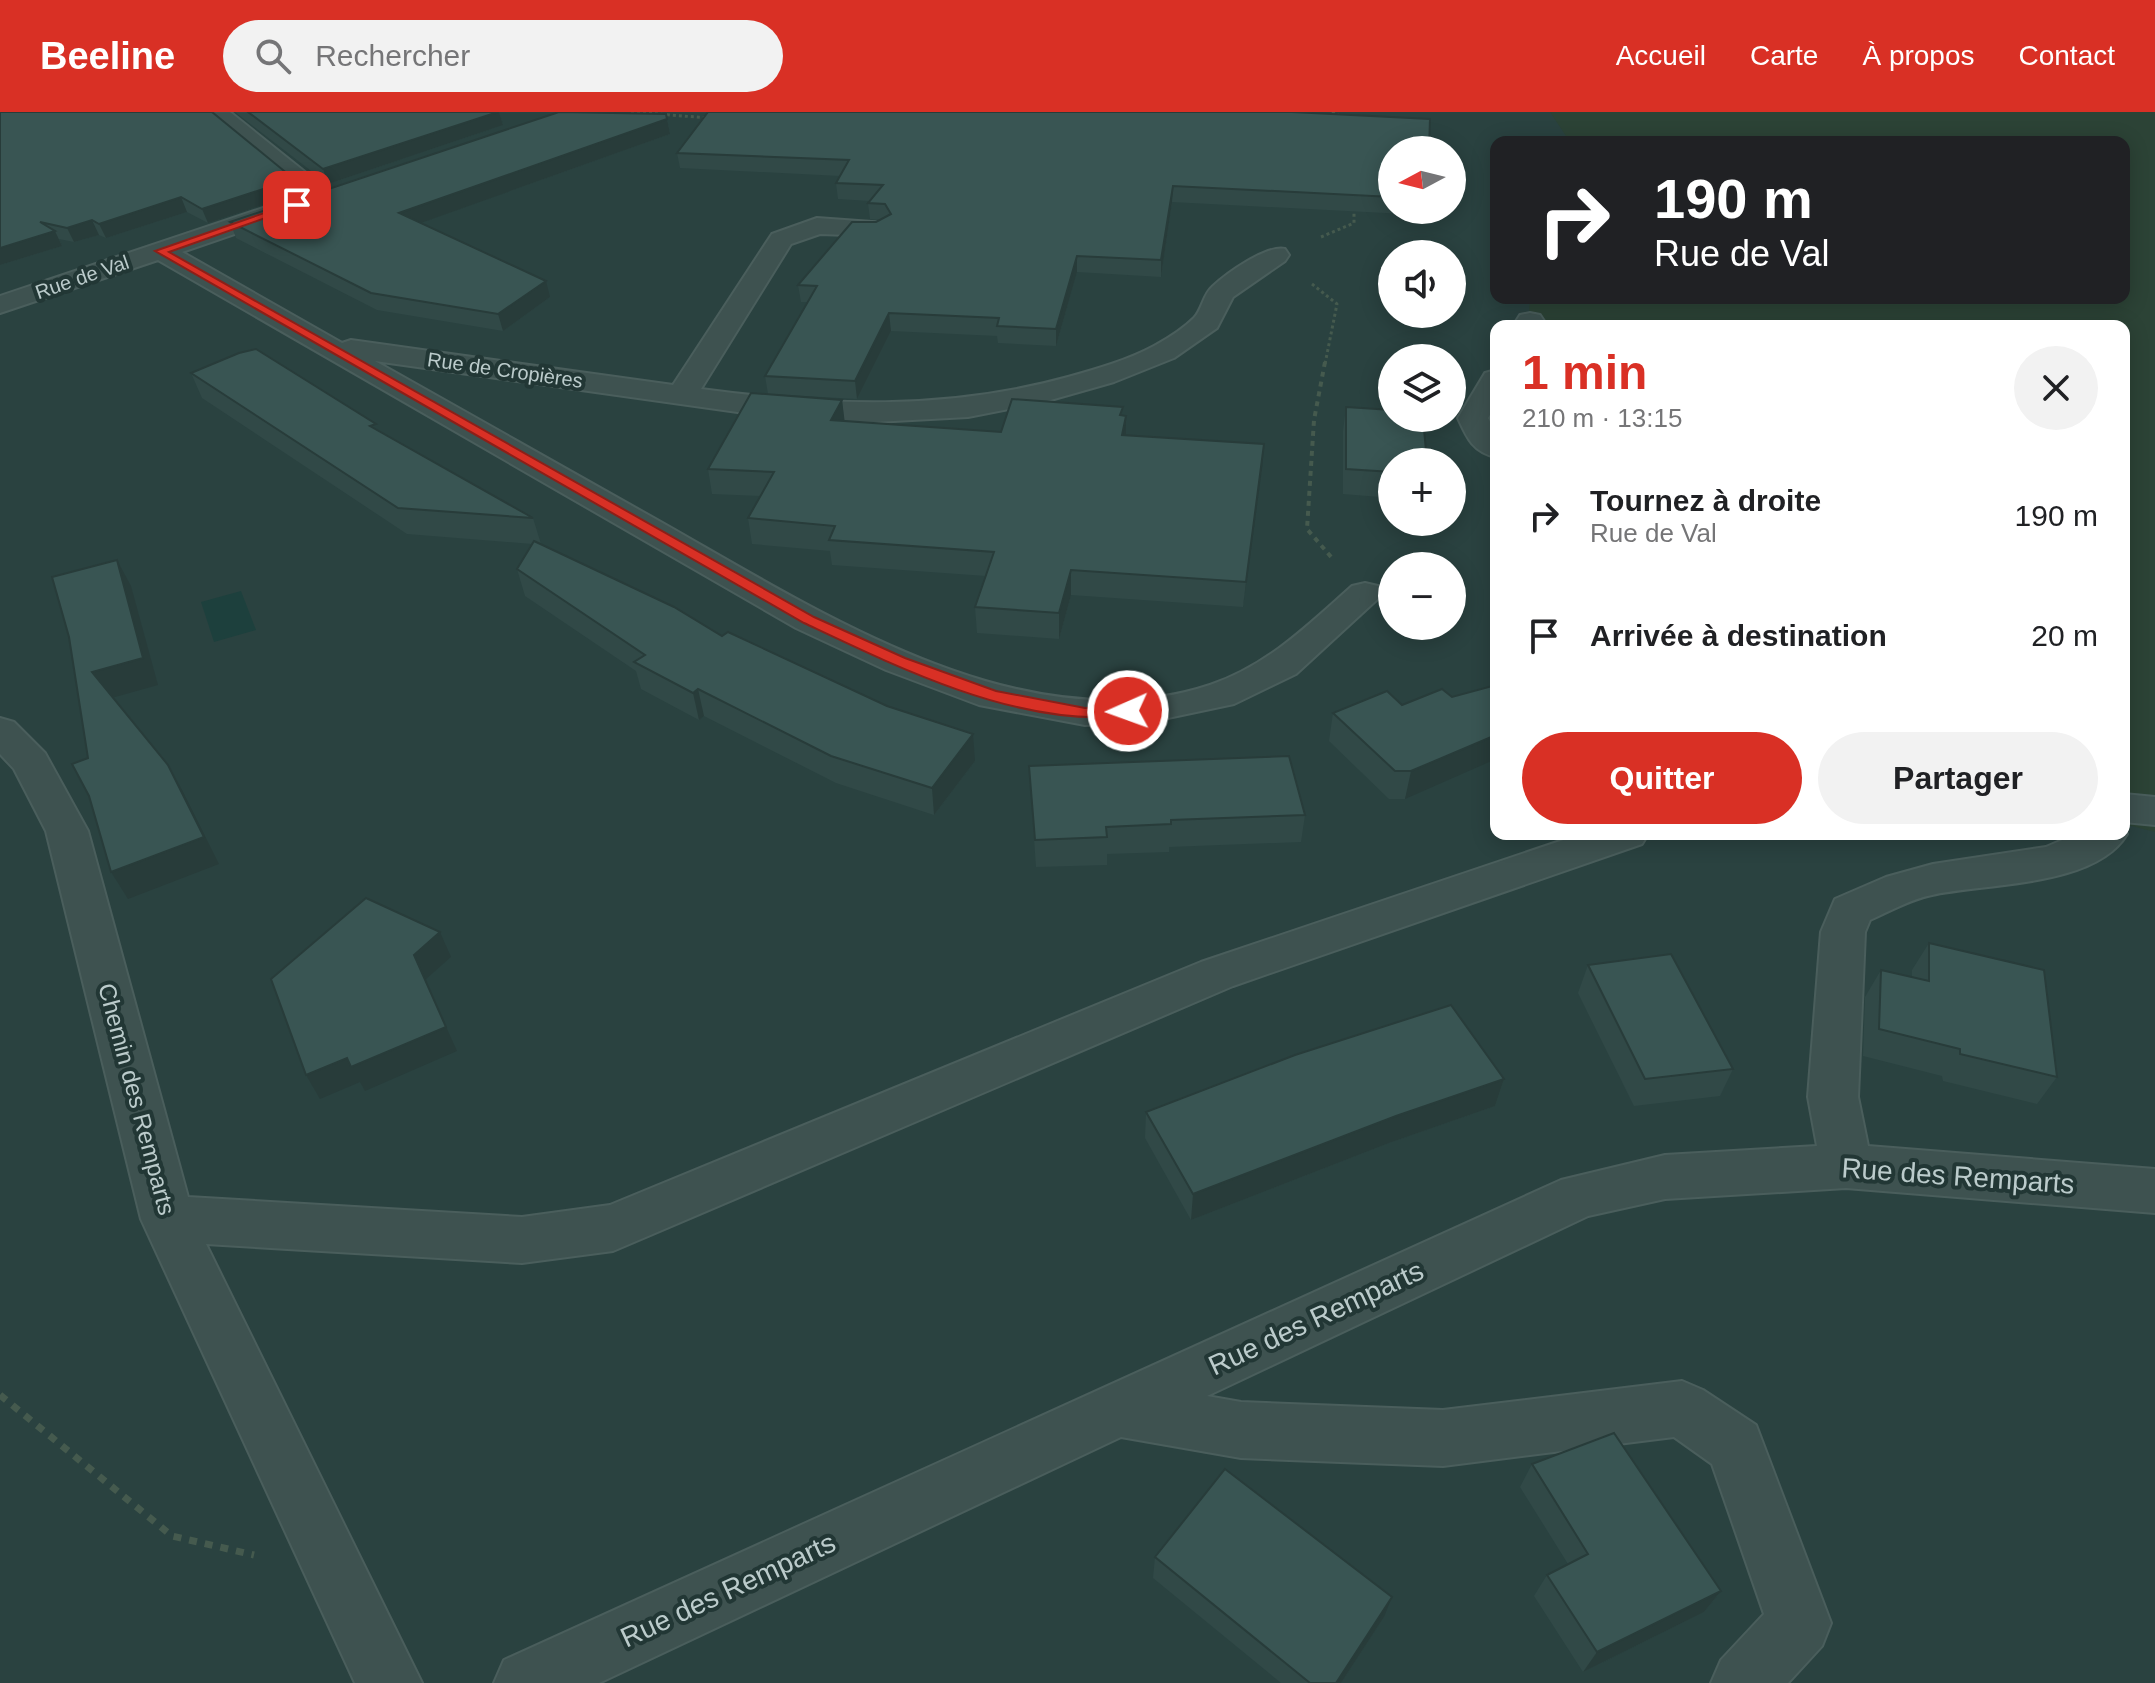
<!DOCTYPE html>
<html lang="fr">
<head>
<meta charset="utf-8">
<style>
  :root { --surface:#fff; --page:#f2f2f2; --text:#202124; --muted:#757577; --accent:#d93025 }
  body { margin:0; font-family:Arial,sans-serif; background:var(--page); color:var(--text); height:100vh; display:flex; flex-direction:column; font-size:30px; white-space:nowrap }
  * { box-sizing:border-box; margin:0 }
  p { font-size:26px; color:var(--muted) }
  .icon { flex:none; width:44px; height:44px; fill:none; stroke:currentColor; stroke-width:2; stroke-linecap:round; stroke-linejoin:round }
  .map { position:relative; flex:1; overflow:hidden }
  .side { position:absolute; left:1490px; top:208px; width:640px; height:520px; display:flex; flex-direction:column; background:var(--surface); border-radius:16px; box-shadow:0 4px 20px #0003 }
  .side>* { flex:none }
  .top-card { position:absolute; left:1490px; top:24px; width:640px; height:168px; border-radius:16px; box-shadow:0 4px 20px #0003; background:#202124; color:#fff; overflow:hidden }
  .needle { width:52px; rotate:263deg }
  .fabs { position:absolute; left:1378px; top:24px; display:grid; gap:16px }
  .fabs a { display:grid; place-items:center; width:88px; height:88px; border-radius:50%; background:var(--surface); box-shadow:0 4px 20px #0003; font-size:40px }
  .pin { position:absolute; display:grid; place-items:center; width:68px; height:68px; color:#fff; margin:-34px; border-radius:16px; box-shadow:0 4px 12px #0006 }
  .me { position:absolute; width:88px; margin:-44px; rotate:268deg; stroke-linejoin:round; filter:drop-shadow(0 0 6px #0008) }
  .turn { display:flex; align-items:center; gap:28px; height:168px; padding:0 32px; font-size:36px }
  .turn .icon { width:104px; height:104px; stroke-width:2.5 }
  .turn b { display:block; font-size:56px; line-height:68px }
  .round { display:grid; place-items:center; flex:none; width:84px; height:84px; border-radius:42px; background:var(--page) }
  .overview { display:flex; align-items:center; justify-content:space-between; height:136px; padding:0 32px }
  h1 { font-size:48px; font-weight:700; line-height:60px; color:var(--accent) }
  .cta { display:flex; gap:16px; margin-top:auto; padding:16px 32px }
  .cta a { flex:1; height:92px; border-radius:48px; background:var(--accent); color:#fff; font-size:32px; font-weight:700; line-height:92px; text-align:center }
  .cta a+a { background:var(--page); color:var(--text) }
  ul { padding:0; list-style:none }
  li { display:flex; align-items:center; gap:24px; height:120px; padding:0 32px }
  li div { flex:1 }
  li b { display:block; font-size:30px }
  li em { font-style:normal }
  header { display:flex; align-items:center; gap:48px; box-sizing:border-box; height:112px; padding:0 40px; background:var(--accent); color:#fff }
  header strong { font-size:38px }
  nav { display:flex; gap:44px; margin-inline-start:auto; font-size:28px }
  .search { width:560px; height:72px; background:var(--page); display:flex; align-items:center; gap:20px; box-sizing:border-box; padding:0 28px; border-radius:44px; color:var(--muted); font-size:30px }
  .map>svg:first-child { display:block }
  .green { fill:#2c4336 }
  .water { fill:#1d403d }
  .lines { fill:none; stroke-linecap:round; stroke-linejoin:round }
  .minor-casing { stroke:#4a5e5c; stroke-width:4 }
  .path-far2 { stroke:#455a4e; stroke-width:3; stroke-dasharray:3 3; stroke-linecap:butt }
  .path-far1 { stroke:#455a4e; stroke-width:4; stroke-dasharray:5 5; stroke-linecap:butt }
  .path { stroke:#455a4e; stroke-width:7; stroke-dasharray:8 8; stroke-linecap:butt }
  .minor { fill:#3e5250; fill-rule:evenodd }
  .wall { fill:#314947 }
  .shaded-wall { fill:#283c3a }
  .building { fill:#395553; stroke:#283c3a; stroke-width:2 }
  .route { fill:#d93025; stroke:#8d1f18; stroke-width:2 }
  .labels { text-anchor:middle; dominant-baseline:central; stroke-width:8; stroke-linejoin:round; paint-order:stroke }
  .far-street-label { font-size:20px; fill:#bbcbcb; stroke:#223735 }
  .street-label { font-size:24px; fill:#bbcbcb; stroke:#223735 }
  .near-street-label { font-size:28px; fill:#bbcbcb; stroke:#223735 }
</style>
</head>
<body>
<header>
<strong>Beeline</strong>
<div class="search"><svg class="icon" aria-label="search" viewBox="0 0 24 24"><circle cx="10" cy="10" r="6"/><path d="M15 15l6 6"/></svg>Rechercher</div>
<nav><a>Accueil</a><a>Carte</a><a>À propos</a><a>Contact</a></nav>
</header>
<div class="map">
<svg width="2155" height="1571" viewBox="0 0 2155 1571">
  <rect width="100%" height="100%" fill="#2a4240"/>
  <path class="green" d="M1550,0H2155V720L2124,712V214H1528L1530,186H2124V30H1570Z"/>
  <path class="water" d="M241,479L256,518L214,530L201,490Z"/>
  <g class="lines">
    <defs>
      <g id="minor">
        <path d="M205,0H230L335,84L332,89H314Z"/>
        <path d="M290,87L299,90L303,95L299,100L182,140L342,231L351,228L673,273L772,122L817,106L886,111L890,116L886,121L877,124L820,122L791,132L701,277C827,294 945,299 1068,265C1097,257 1128,248 1154,234C1167,227 1184,216 1194,206C1202,198 1203,183 1212,175C1227,161 1266,133 1285,137L1289,143L1285,149L1233,185L1217,216L1174,246L1114,270L1040,291L968,305L875,310L788,307L375,249C470,302 564,356 659,409C815,497 1023,635 1210,573C1268,553 1307,514 1352,474L1365,471L1378,474L1383,482L1296,562L1234,592L1149,610L1085,613L979,593L886,558L796,516L158,148L0,201V184Z"/>
        <path d="M1530,201L1540,203L1544,209L1541,214H1513L1520,203Z"/>
        <path d="M1496,258V293L1488,306L1496,321V345C1473,340 1467,326 1458,306L1485,261Z"/>
        <path d="M0,606L14,610L45,641L88,719L188,1085L522,1105L610,1093L1201,850L1581,722H1648L1642,732L1233,874L613,1139L522,1151L206,1132L422,1571H355L141,1107L46,719L14,657L0,642Z"/>
        <path d="M2124,682L2155,685V713L2124,710Z"/>
        <path d="M2124,717L2127,722C2096,775 1986,771 1932,783C1911,787 1890,799 1870,808L1865,820L1858,985L1868,1034L2155,1057V1101L1846,1076L1665,1087L1588,1104L1207,1284L1241,1290L1443,1298L1682,1269L1703,1278L1756,1313L1831,1511L1822,1534L1788,1571H1711L1721,1548L1764,1502L1712,1352L1674,1325L1443,1354L1241,1346L1121,1325L599,1571H494L504,1548L1561,1068L1665,1043L1817,1034L1808,985L1821,820L1835,787L1886,765L1933,752L2046,735L2076,722H2124Z"/>
      </g>
    </defs>
    <use href="#minor" class="minor-casing"/>
    <g class="path-far2">
      <path d="M631,0L709,6"/>
      <path d="M1332,0L1342,5"/>
      <path d="M1321,125L1354,111V93"/>
      <path d="M1312,172L1337,192L1325,252"/>
    </g>
    <path class="path-far1" d="M1325,250L1314,308L1307,417L1332,446"/>
    <path class="path" d="M0,1283L172,1424L254,1443"/>
    <use href="#minor" class="minor"/>
  </g>
  <g class="wall">
    <path d="M0,0L299,81L208,111L187,100L106,126L99,123L74,130L59,127L62,134L0,153Z"/>
    <path d="M235,0H499L503,13L328,72Z"/>
    <path d="M666,2L670,22L420,111L550,185L503,219L377,198L236,126L230,110Z"/>
    <path d="M1392,38V98H1425L1424,103L1172,90L1161,165L1077,160L1056,234L998,231L997,224L891,219L857,287L768,282L765,264L807,190H801L798,173L881,108L870,107L868,91L870,89L838,87L836,71L840,64L680,56L677,41Z"/>
    <path d="M191,261L379,319L533,406L541,432L722,524L975,649L934,703L836,671L704,604L699,608L641,577L636,559L525,484L517,457L532,432L407,422L202,286Z"/>
    <path d="M842,288L844,309L1001,320L1123,304L1126,323L1262,357L1243,495L1071,483L1059,527L977,521L975,495L986,464L832,453L830,439L752,432L748,406L760,384L712,382L708,357Z"/>
    <path d="M1346,295L1392,350V386L1343,382V319Z"/>
    <path d="M1442,577L1405,687H1389L1329,629L1333,601L1402,593Z"/>
    <path d="M1029,654L1305,703L1301,730L1169,735V740L1107,742V753L1036,755Z"/>
    <path d="M1929,831L2057,965L2037,992L1943,969L1942,964L1863,944L1865,885L1881,858L1912,865V858Z"/>
    <path d="M1588,853L1733,957L1720,984L1634,994L1578,881Z"/>
    <path d="M1504,967L1495,994L1389,1031L1191,1108L1145,1026L1146,1000Z"/>
    <path d="M1532,1352L1721,1479L1704,1500L1583,1560L1534,1484L1547,1463L1568,1452L1520,1375Z"/>
    <path d="M1155,1445L1384,1505L1341,1571H1281L1153,1466Z"/>
  </g>
  <g class="shaded-wall">
    <path d="M499,0L503,13L328,72L323,57Z"/>
    <path d="M667,7L670,22L404,117L399,101Z"/>
    <path d="M294,67L299,81L208,111L202,97Z"/>
    <path d="M1173,74L1172,90L1161,165V148Z"/>
    <path d="M181,85L187,100L106,126L99,112Z"/>
    <path d="M92,108L99,123L74,130L67,116Z"/>
    <path d="M55,119L62,134L0,153V136Z"/>
    <path d="M1077,144V160L1056,234V217Z"/>
    <path d="M546,169L550,185L503,219L498,202Z"/>
    <path d="M889,201L891,219L857,287L855,269Z"/>
    <path d="M842,288L845,312L831,308Z"/>
    <path d="M1126,304V329L1122,323Z"/>
    <path d="M1264,332L1262,357L1243,495L1246,470Z"/>
    <path d="M117,448L131,474L158,573L108,587L92,560Z"/>
    <path d="M1071,458V483L1059,527V501Z"/>
    <path d="M698,577L704,604L699,608L693,581Z"/>
    <path d="M973,622L975,649L934,703L932,676Z"/>
    <path d="M1496,623V647L1405,687L1411,659Z"/>
    <path d="M168,653L183,680L219,752L128,787L111,760Z"/>
    <path d="M440,820L451,845L425,868L457,939L365,979L360,970L320,987L306,963L347,946L414,843Z"/>
    <path d="M1504,967L1495,994L1389,1031L1191,1108L1193,1082L1396,1004Z"/>
    <path d="M1721,1479L1704,1500L1583,1560L1597,1540Z"/>
    <path d="M1392,1485L1384,1505L1341,1571H1336Z"/>
  </g>
  <g class="building">
    <path d="M0,0H212L294,67L202,97L181,85L99,112L92,108L67,116L40,110L55,119L0,136Z"/>
    <path d="M248,0H498L323,57Z"/>
    <path d="M559,0L666,2L667,7L399,101L546,169L498,202L371,181L230,110Z"/>
    <path d="M708,0H1292L1430,7L1429,38H1392V85L1173,74L1161,148L1077,144L1056,217L997,214L999,206L889,201L855,269L765,264L817,174L798,173L852,110H876L891,102L885,92L868,91L883,73L836,71L849,48L677,41Z"/>
    <path d="M256,237L376,312L370,314L533,406L398,396L191,261L239,241Z"/>
    <path d="M751,281L842,288L831,308L1001,320L1012,287L1123,295L1120,303L1126,304L1122,323L1264,332L1246,470L1071,458L1059,501L975,495L994,440L829,428L835,414L748,406L774,360L708,357Z"/>
    <path d="M1346,295L1392,298V306H1423L1427,350H1392V360L1346,357Z"/>
    <path d="M534,429L674,495L722,524L728,520L887,594L973,622L932,676L831,644L698,577L693,581L634,550L645,543L517,457Z"/>
    <path d="M117,448L143,546L92,560L168,653L204,725L111,760L89,684L72,652L88,646L69,525L52,465Z"/>
    <path d="M1496,573V623L1411,659H1395L1333,601L1387,579L1402,593L1442,577L1452,585Z"/>
    <path d="M1289,644L1305,703L1171,708V712L1106,715L1107,725L1035,728L1029,654Z"/>
    <path d="M366,786L440,820L414,843L446,915L351,955L347,946L306,963L271,867Z"/>
    <path d="M1929,831L2044,858L2057,965L1960,942V937L1879,917L1881,858L1929,869Z"/>
    <path d="M1671,842L1733,957L1645,967L1588,853Z"/>
    <path d="M1451,893L1504,967L1396,1004L1193,1082L1146,1000L1295,943Z"/>
    <path d="M1614,1321L1721,1479L1597,1540L1547,1463L1588,1442L1532,1352Z"/>
    <path d="M1225,1357L1392,1485L1336,1571H1310L1155,1445Z"/>
  </g>
  <path class="route" d="M293,91L302,93L169,140L814,505L905,546L996,579L1085,596L1128,594L1136,599C1129,606 1118,605 1107,605C1006,609 893,553 804,511L155,139Z"/>
  <g class="labels">
    <g class="far-street-label">
      <text transform="translate(82 165) rotate(-19)">Rue de Val</text>
      <text transform="translate(505 258) rotate(8)">Rue de Cropières</text>
    </g>
    <g class="street-label">
      <text transform="translate(137 987) rotate(75)">Chemin des Remparts</text>
    </g>
    <g class="near-street-label">
      <text transform="translate(1958 1064) rotate(4)">Rue des Remparts</text>
      <text transform="translate(1316 1206) rotate(-25)">Rue des Remparts</text>
      <text transform="translate(728 1478) rotate(-25)">Rue des Remparts</text>
    </g>
  </g>
</svg>
<div class="fabs">
<a><svg class="needle" viewBox="-14 -14 28 28"><path d="M0-13l5 13h-10z" fill="#e53935"/><path d="M0 13l5-13h-10z" fill="#757577"/></svg></a>
<a><svg class="icon" aria-label="sound" viewBox="0 0 24 24"><path d="M4 9h4l5-4v14l-5-4H4zM17 9q2 3 0 6"/></svg></a>
<a><svg class="icon" aria-label="layers" viewBox="0 0 24 24"><path d="M12 4l9 5-9 5-9-5zM3 14l9 5 9-5"/></svg></a>
<a>+</a>
<a>−</a>
</div>
<div class="pin" style="left:297px;top:93px;background:#d93025"><svg class="icon" aria-label="arrive" viewBox="0 0 24 24"><path d="M6 21V4h12l-3 4 3 4H6"/></svg></div>
<svg class="me" style="left:1128px;top:599px" viewBox="-20 -20 40 40"><circle r="17" fill="#d93025" stroke="#fff" stroke-width="3"/><path d="M0-11L8 9 0 5-8 9z" fill="#fff"/></svg>
<div class="top-card">
<div class="turn"><svg class="icon" aria-label="right" viewBox="0 0 24 24"><path d="M7 20v-9h11M14 6l5 5-5 5"/></svg><div><b>190 m</b>Rue de Val</div></div>
</div>
<section class="side">
<div class="overview"><div><h1>1 min</h1><p>210 m · 13:15</p></div><a class="round"><svg class="icon" aria-label="close" viewBox="0 0 24 24"><path d="M6 6l12 12M18 6L6 18"/></svg></a></div>
<ul>
<li><svg class="icon" aria-label="right" viewBox="0 0 24 24"><path d="M7 20v-9h11M14 6l5 5-5 5"/></svg><div><b>Tournez à droite</b><p>Rue de Val</p></div><em>190 m</em></li>
<li><svg class="icon" aria-label="arrive" viewBox="0 0 24 24"><path d="M6 21V4h12l-3 4 3 4H6"/></svg><div><b>Arrivée à destination</b></div><em>20 m</em></li>
</ul>
<div class="cta"><a>Quitter</a><a>Partager</a></div>
</section>
</div>
</body>
</html>
